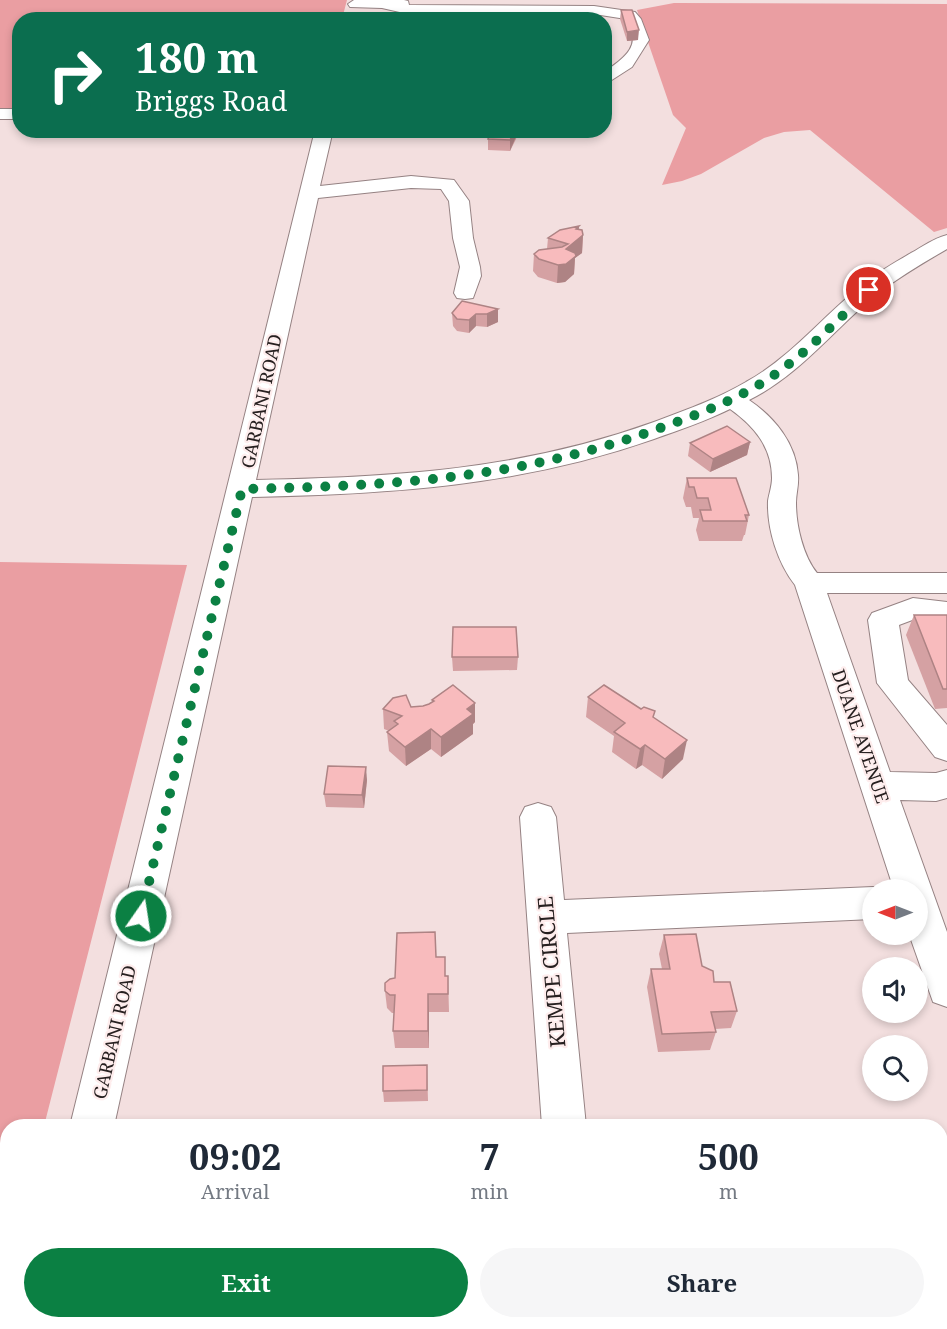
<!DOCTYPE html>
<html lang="en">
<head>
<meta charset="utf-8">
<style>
  :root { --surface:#fff; --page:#f6f6f7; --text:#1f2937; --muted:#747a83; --accent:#0b8043 }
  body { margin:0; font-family:"Noto Serif",serif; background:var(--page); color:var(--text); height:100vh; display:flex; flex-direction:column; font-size:22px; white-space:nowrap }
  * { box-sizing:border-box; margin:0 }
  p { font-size:20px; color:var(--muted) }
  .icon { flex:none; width:33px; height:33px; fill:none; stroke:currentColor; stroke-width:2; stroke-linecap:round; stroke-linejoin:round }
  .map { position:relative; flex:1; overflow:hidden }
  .side { position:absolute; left:0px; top:1119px; width:948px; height:210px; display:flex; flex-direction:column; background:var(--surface); border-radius:24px 24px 0 0; box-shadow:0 3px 9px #0003 }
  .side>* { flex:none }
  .guide { position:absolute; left:12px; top:12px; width:600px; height:126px; border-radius:24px; box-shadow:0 3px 9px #0003; background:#0b6e4f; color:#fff; overflow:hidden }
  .needle { width:39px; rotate:270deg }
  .tools { position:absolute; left:862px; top:879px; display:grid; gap:12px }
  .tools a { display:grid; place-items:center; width:66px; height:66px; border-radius:50%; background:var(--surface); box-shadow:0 3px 9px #0003; font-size:30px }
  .pin { position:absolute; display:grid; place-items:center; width:51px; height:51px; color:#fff; margin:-26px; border:3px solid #fff; border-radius:50%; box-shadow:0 2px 6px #0007 }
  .me { position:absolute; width:66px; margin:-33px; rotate:13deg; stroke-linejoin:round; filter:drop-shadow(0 0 4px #0008) }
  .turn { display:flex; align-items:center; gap:21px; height:126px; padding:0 24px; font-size:27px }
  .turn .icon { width:78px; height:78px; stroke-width:2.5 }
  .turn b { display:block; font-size:42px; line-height:51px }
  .eta { display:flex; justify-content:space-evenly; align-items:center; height:102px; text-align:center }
  .eta b { font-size:36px; font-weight:700; line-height:42px }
  .action { display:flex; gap:12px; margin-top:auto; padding:12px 24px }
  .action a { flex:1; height:69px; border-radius:36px; background:var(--accent); color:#fff; font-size:24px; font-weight:700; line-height:69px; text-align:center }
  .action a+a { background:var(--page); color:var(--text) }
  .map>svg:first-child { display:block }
  .green { fill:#ea9ea2 }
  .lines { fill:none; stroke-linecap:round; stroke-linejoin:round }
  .minor-casing { stroke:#958283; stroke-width:2 }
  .minor { fill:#fff; fill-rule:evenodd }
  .wall { fill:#d5a1a3 }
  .shaded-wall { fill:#ae8384 }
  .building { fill:#f8bbbd; stroke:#ae8384; stroke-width:1.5 }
  .route { stroke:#0b8043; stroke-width:10; stroke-dasharray:0 18 }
  .labels { text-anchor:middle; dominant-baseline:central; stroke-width:4.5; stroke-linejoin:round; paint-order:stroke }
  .street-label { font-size:18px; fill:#272020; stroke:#feeded }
  .near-street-label { font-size:21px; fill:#272020; stroke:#feeded }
</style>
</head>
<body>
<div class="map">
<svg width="947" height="1329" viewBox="0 0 947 1329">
  <rect width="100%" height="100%" fill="#f3dfdf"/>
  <g class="green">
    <path d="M0,0H347L342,19L20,20L19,109H0Z"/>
    <path d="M674,3L947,4V228L934,232L810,130L784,132L764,138L701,174L682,181L662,185L686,128L673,115L637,10Z"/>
    <path d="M0,562L187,565L44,1126H8L7,1268L0,1297Z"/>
  </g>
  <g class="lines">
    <defs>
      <g id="minor">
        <path d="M354,0H404L408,1L409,5L594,6L635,12L641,19L649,40L632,67L604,85V72C626,57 643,45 626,19L594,14L404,13L382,8L350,7L348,4Z"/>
        <rect x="0" y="109" width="20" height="10"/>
        <path d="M315,130H333L320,186L411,176L454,180L469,201L473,238L480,267L481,276L473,298L465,299L457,298L454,293L460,267L453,238L449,201L441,189L411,188L318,198L256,480C396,477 521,470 654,422C686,410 717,399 746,382C790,358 822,317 861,286C876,273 894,263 911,253C922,247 934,238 947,235V249C923,263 899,277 877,294C834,329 800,375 749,400C774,417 796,443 798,475C799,485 796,493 796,503C796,525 803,556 817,573H947V593H827L890,772L936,773L947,770V798L936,801L900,800L947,932V1007L933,1002L909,934H918V890H894L795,585C778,563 767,530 768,501C769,494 772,486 772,478C772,447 754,426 730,409C706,421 679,430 654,439C520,486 392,494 252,497L114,1126H70Z"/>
        <path d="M913,598L947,602V622L915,619L899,625L908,680L947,725V761L935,757L877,683L868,620L872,613Z"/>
        <path d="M538,803L551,807L556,817L564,900L873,887L881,890H873V919L567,933L586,1126H542L520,817L525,807Z"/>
        <rect x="940" y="1176" width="7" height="46"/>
        <path d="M22,1322H72L70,1329H20Z"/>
      </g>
    </defs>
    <use href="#minor" class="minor-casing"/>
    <use href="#minor" class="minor"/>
  </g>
  <g class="wall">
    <path d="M621,10L638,40L627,41L620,19Z"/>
    <path d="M490,130H518L516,139L510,151L488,150V139Z"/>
    <path d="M579,226V229L583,235L582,253L575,258L574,274L565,282L557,283L538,277L533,271L534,254L547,249L548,238Z"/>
    <path d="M498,309V322L487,327L476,326L469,333L457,331L453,326L452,313Z"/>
    <path d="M750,442L747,455L710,472L688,456L690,443Z"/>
    <path d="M687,478L749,515L745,535H744L742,541H699L696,530L699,518H693L691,507H686L683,498Z"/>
    <path d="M914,615H947V708L935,709L906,635Z"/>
    <path d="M452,657H518L517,670L453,671Z"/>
    <path d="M588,697L654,718L683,759L662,779L642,765L636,769L612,752L614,736L586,717Z"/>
    <path d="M432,700L475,722L473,724V734L441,757L431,749L406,766L389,751L387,732L389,731L384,729L383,709L423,706L429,704L432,702Z"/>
    <path d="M367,780L364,808L326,807L324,794Z"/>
    <path d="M664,935L702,966L714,982L737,1011L731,1028L715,1029L716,1032L710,1050L658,1052L647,987L651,969H662L659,954Z"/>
    <path d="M436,957L445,976H448L449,1012H429V1048H395L393,1031L394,1013H392L387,1008L385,991L395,978Z"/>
    <path d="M427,1065L428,1101L384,1102L383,1091Z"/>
    <path d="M586,1322H650L651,1329H586Z"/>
    <path d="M704,1322H906L907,1329H701Z"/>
  </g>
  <g class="shaded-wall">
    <path d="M639,30L638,40L627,41V32Z"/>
    <path d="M514,130H518L517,134L510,151V140Z"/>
    <path d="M579,226L578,239L583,235L582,253L575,258L574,274L565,282L557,283L558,265L576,229Z"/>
    <path d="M498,309V322L487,327V314Z"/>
    <path d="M476,314V326L469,333V320Z"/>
    <path d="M750,442L747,455L710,472L713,459Z"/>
    <path d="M475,703V722L473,724V734L441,757V737L467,709Z"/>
    <path d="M431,729V749L406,766L405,747Z"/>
    <path d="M687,740L683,759L662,779L665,759Z"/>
    <path d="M645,745L642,765L636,769L640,749Z"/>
    <path d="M366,767L367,780L364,808L362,795Z"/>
    <path d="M428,994L429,1012V1048L428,1031Z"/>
    <path d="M273,1322H280L279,1329H272Z"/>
  </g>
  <g class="building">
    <path d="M621,10H632L639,30L627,32Z"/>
    <path d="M490,130H515L510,140L488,139Z"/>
    <path d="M579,226L576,229L582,230L583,235L566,249L575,253L576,256L566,264L558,265L539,259L534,254L539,250L562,247L568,244L548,238L560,230Z"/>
    <path d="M462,301L498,309L487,314H476L469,320L457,319L452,313Z"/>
    <path d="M727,426L750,442L713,459L690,443Z"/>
    <path d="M687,478H736L749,515H745L747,521H703L700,510H711L708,498H697L694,487H689Z"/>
    <path d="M914,615H947V689H943Z"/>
    <path d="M453,627H516L518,657H452Z"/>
    <path d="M453,685L475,703L467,709L473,714L441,737L431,729L405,747L387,732L398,724L394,721L402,716L383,709L393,698L406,695L411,707L423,706L429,704L434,701L432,700Z"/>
    <path d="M604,685L641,709L644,707L655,711L653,717L687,740L665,759L645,745L640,749L614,732L625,723L588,697Z"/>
    <path d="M328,766L366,767L362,795L324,794Z"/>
    <path d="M435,932L436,957H445V976H448V994H428V1031H393L395,995H390L385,991V983L390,979L395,978L397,933Z"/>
    <path d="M696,934L702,966L713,971L714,982H730L737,1011L711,1012L716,1032L662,1034L651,969H670L664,935Z"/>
    <path d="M427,1065V1090L383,1091V1066Z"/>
    <path d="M234,1322H273L272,1329H192L193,1323H233Z"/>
    <path d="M590,1322H650L651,1329H590Z"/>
    <path d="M710,1322H906L907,1329H711Z"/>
  </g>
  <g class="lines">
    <path class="route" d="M141,916L242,489C390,486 522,479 663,427C694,416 725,404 755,387C798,363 833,324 869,290"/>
  </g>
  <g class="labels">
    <g class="street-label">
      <text transform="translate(261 401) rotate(-78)">GARBANI ROAD</text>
      <text transform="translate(861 736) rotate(71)">DUANE AVENUE</text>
      <text transform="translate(114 1032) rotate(-77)">GARBANI ROAD</text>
    </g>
    <g class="near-street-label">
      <text transform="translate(551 972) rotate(-95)">KEMPE CIRCLE</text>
    </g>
  </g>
</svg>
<div class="tools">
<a><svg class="needle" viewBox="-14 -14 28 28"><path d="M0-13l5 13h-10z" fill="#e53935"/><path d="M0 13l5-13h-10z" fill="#747a83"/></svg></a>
<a><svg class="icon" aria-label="sound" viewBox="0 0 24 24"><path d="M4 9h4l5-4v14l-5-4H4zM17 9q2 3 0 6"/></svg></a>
<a><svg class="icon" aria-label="search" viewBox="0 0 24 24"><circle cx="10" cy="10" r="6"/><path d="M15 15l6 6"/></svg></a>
</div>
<div class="pin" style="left:869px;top:290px;background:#d93025"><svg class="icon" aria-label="arrive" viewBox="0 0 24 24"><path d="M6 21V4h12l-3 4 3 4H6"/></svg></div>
<svg class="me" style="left:141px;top:916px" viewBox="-20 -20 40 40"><circle r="17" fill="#0b8043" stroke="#fff" stroke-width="3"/><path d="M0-11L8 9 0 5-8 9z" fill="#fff"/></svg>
<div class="guide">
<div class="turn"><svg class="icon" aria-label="right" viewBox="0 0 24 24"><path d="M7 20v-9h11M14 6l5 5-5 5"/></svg><div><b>180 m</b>Briggs Road</div></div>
</div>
<section class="side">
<div class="eta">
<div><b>09:02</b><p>Arrival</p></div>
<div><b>7</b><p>min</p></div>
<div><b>500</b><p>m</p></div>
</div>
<div class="action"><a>Exit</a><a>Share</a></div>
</section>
</div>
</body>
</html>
